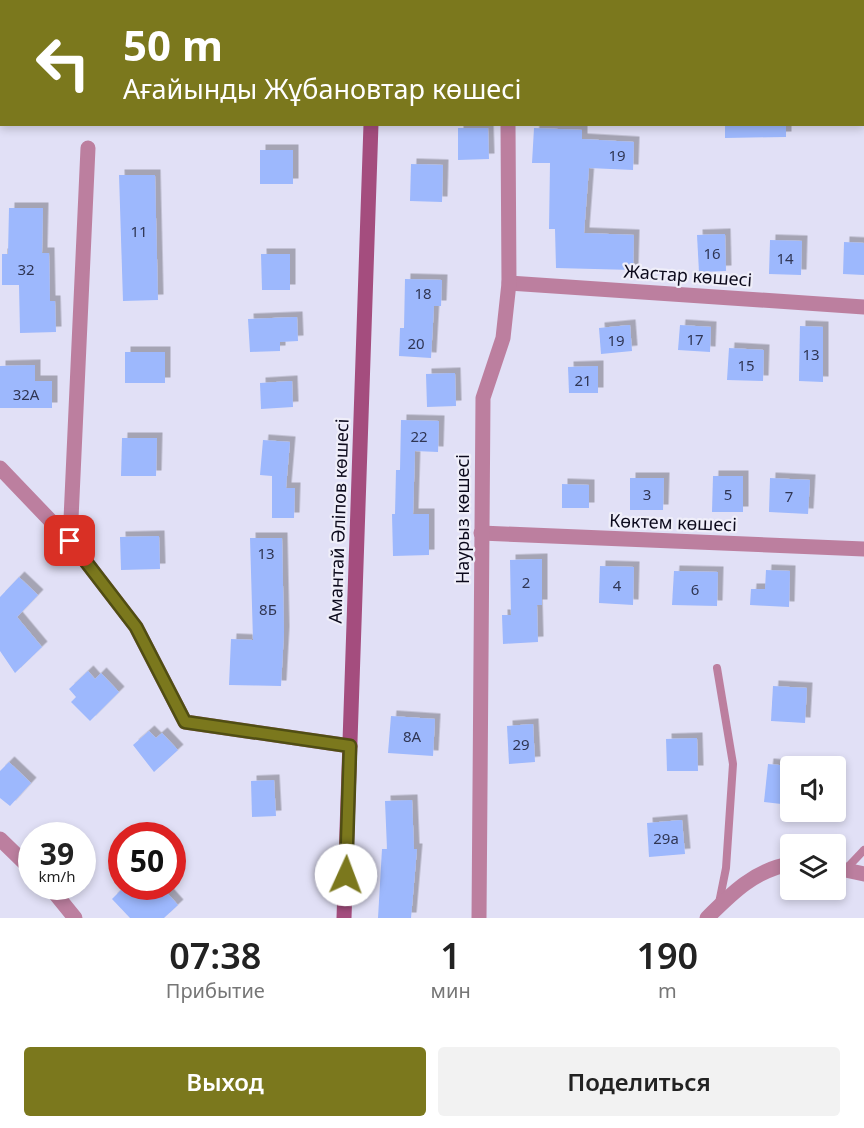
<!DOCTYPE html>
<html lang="ru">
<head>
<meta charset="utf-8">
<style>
  :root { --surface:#fff; --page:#f2f2f2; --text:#222; --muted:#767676; --accent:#7b781d }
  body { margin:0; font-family:"Noto Sans",sans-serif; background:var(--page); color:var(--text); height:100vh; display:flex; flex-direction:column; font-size:22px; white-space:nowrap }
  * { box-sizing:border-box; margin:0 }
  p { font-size:20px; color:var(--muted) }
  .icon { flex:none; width:33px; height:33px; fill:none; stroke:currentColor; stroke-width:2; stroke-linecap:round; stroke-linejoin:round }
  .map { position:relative; height:918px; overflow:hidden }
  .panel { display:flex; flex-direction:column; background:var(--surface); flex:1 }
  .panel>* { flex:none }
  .guide { position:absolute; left:0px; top:0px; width:864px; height:126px; box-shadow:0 3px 9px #0003; background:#7b781d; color:#fff; overflow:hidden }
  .controls { position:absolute; left:780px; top:756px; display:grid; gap:12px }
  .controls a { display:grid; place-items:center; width:66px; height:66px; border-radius:6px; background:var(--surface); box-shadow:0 3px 9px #0003; font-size:30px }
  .speed { position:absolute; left:18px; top:822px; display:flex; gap:12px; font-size:30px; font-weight:700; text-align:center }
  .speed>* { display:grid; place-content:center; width:78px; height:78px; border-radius:50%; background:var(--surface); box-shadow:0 3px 9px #0003; line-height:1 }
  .speed small { font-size:15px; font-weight:400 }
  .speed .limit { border:9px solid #d22; background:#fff; color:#111 }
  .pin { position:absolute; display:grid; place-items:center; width:51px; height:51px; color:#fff; margin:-26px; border-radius:12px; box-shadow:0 3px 9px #0006 }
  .me { position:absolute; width:66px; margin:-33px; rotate:2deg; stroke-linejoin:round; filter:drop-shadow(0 0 4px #0008) }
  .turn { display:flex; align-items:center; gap:21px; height:126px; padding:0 24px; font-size:27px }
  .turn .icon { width:78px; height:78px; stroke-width:2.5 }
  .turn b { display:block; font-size:42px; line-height:51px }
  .eta { display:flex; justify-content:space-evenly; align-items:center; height:102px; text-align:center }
  .eta b { font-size:36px; font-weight:600; line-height:42px }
  .primary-button { display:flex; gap:12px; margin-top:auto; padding:12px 24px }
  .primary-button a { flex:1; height:69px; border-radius:6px; background:var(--accent); color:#fff; font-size:24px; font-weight:600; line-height:69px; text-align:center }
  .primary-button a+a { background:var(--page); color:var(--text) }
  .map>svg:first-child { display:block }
  .building { fill:#9db8fd; filter:url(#shadow) }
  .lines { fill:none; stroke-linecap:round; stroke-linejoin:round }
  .service { stroke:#bc7f9f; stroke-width:8 }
  .minor { stroke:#bc7f9f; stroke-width:15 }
  .secondary { stroke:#a44d7e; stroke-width:15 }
  .route-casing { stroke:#504e13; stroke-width:15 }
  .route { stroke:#7b781d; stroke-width:10 }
  .labels { text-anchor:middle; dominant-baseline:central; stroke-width:4.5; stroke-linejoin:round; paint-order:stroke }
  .number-label { font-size:15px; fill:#303654 }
  .street-label { font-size:18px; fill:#0c0a1c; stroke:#efeef9 }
</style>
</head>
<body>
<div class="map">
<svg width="864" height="918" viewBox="0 0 864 918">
  <defs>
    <filter id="shadow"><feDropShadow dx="5.5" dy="-5.5" stdDeviation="0" flood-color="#0004"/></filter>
  </defs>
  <rect width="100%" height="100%" fill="#e1e0f6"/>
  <g class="building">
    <path d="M725,124H786V137L725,138Z"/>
    <path d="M458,128H488L489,159L458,160Z"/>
    <path d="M534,128L582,130V139L634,142L633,170L589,168L584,233L634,235L633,270L556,268L555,229H549L550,163H532Z"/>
    <rect x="260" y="150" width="33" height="34"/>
    <path d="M411,164L443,165L442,202L410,201Z"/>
    <path d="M119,175H155L158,300L123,301Z"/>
    <path d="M9,208H43L42,253H49L50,301H55L56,332L20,333L19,285H2V254H8Z"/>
    <path d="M725,234L726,271L699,272L697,235Z"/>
    <path d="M770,240L802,241L801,275L769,274Z"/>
    <path d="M844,242L864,243V275L843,274Z"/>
    <path d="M261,254H290V290H262Z"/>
    <path d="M405,279L442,280L441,306H434L431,358L399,356L400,328H404Z"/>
    <path d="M297,317L298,341L280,342V351L250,352L248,319Z"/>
    <path d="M630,325L632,351L601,354L599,328Z"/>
    <path d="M680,325L711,327L710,352L678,350Z"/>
    <path d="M800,326L823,327V382L799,381Z"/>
    <path d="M729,348L764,350L763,381L727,380Z"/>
    <rect x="125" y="352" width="40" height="31"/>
    <path d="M35,365V381H52V408H0V366Z"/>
    <path d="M598,366V393H569L568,367Z"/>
    <path d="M455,373L456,406L427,407L426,374Z"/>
    <path d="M292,381L293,407L261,409L260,383Z"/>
    <path d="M401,420L439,421L438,452L415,451L413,514H429V555L393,556L392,514H395L396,470H400Z"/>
    <path d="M122,438H157L156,476H121Z"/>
    <path d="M263,440L290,442L286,488H295L294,518H272V476L260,475Z"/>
    <path d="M713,476H743V512H712Z"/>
    <path d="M630,478H664L663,510H630Z"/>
    <path d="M770,478L810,480L808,514L769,512Z"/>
    <path d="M562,484L589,485V508H562Z"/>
    <path d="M159,536L160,569L121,570L120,537Z"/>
    <path d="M250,538H282L284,632L281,686L229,685L231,639L253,640Z"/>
    <path d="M542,559V605H537L538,642L503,644L502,615H511L510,560Z"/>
    <path d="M600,566L634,567L633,605L599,603Z"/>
    <path d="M766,570L790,571L789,607L750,605L751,589H765Z"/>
    <path d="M674,571L718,572L717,606L672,605Z"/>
    <path d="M19,577L38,595L17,617L42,647L15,673L0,651V597Z"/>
    <path d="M88,671L95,679L101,673L119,692L90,721L71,702L76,697L69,689Z"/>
    <path d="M773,686L807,688L805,723L771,721Z"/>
    <path d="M391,716L435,719L433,756L388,753Z"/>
    <path d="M533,724L535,762L509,764L507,726Z"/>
    <path d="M149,731L156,738L162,733L178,750L154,772L133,745Z"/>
    <path d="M697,738L698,771H667L666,739Z"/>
    <path d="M9,762L31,783L10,806L0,798V771Z"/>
    <path d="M768,764L790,766V805L764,802Z"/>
    <path d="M274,780L276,816L252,817L251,781Z"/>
    <path d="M412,800L414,849H417L411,918H378L382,849H387L385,801Z"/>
    <path d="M682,820L685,854L649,857L647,823Z"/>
    <path d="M125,886H161L178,905L164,918H130L112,899Z"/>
  </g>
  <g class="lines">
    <g class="service">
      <path d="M94,0V2"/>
      <path d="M717,668L733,764L726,868L719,903"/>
      <path d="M846,869L864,850"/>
    </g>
    <g class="minor">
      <path d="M0,10L2,11"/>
      <path d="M862,45H864"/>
      <path d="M509,283L864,307"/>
      <path d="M0,468L70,541L136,627L185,722L350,746"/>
      <path d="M481,533L864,549"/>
      <path d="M70,541L88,148"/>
      <path d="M0,839L32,870"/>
      <path d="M836,868L864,874"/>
      <path d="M49,886L75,918"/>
      <path d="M479,918L483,398L503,338L509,283L508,124"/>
      <path d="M707,918C732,893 755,870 790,864"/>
    </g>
    <g class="secondary">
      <path d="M375,2V0"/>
      <path d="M344,918L371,124"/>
    </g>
  </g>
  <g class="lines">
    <defs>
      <path id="route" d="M70,541L136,627L185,722L350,746L346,875"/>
    </defs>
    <use href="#route" class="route-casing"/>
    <use href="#route" class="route"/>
  </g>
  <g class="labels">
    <g class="number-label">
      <text x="617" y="155">19</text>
      <text x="139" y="231">11</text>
      <text x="712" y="253">16</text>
      <text x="785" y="258">14</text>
      <text x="26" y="269">32</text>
      <text x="423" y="293">18</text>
      <text x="695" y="339">17</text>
      <text x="616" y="340">19</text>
      <text x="416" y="343">20</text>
      <text x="811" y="354">13</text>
      <text x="746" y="365">15</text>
      <text x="583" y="380">21</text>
      <text x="26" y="394">32А</text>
      <text x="419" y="436">22</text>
      <text x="647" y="494">3</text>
      <text x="728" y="494">5</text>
      <text x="789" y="496">7</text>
      <text x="266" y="553">13</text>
      <text x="526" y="582">2</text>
      <text x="617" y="585">4</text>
      <text x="695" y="589">6</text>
      <text x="268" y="609">8Б</text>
      <text x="412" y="736">8А</text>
      <text x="521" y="744">29</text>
      <text x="666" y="838">29а</text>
    </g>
    <g class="street-label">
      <text transform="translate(688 275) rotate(4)">Жастар көшесі</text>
      <text transform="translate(462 519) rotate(-90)">Наурыз көшесі</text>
      <text transform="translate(338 521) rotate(-88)">Амантай Әліпов көшесі</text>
      <text transform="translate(673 522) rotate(2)">Көктем көшесі</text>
    </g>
  </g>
</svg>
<div class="controls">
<a><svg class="icon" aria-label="sound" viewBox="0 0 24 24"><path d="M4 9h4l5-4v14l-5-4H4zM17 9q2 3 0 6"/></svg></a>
<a><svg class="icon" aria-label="layers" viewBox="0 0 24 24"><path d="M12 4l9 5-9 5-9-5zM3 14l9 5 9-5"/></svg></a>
</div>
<div class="speed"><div>39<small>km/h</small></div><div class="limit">50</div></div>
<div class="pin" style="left:70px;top:541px;background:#d93025"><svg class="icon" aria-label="arrive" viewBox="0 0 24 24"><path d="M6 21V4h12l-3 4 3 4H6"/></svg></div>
<svg class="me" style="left:346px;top:875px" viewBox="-20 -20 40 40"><circle r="19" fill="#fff"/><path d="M0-13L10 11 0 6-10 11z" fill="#7b781d"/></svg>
<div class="guide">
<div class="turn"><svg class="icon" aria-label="left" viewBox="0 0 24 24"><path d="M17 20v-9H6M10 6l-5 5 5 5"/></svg><div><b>50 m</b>Ағайынды Жұбановтар көшесі</div></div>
</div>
</div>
<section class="panel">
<div class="eta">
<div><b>07:38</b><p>Прибытие</p></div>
<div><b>1</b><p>мин</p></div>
<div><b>190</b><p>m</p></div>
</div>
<div class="primary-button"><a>Выход</a><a>Поделиться</a></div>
</section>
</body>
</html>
